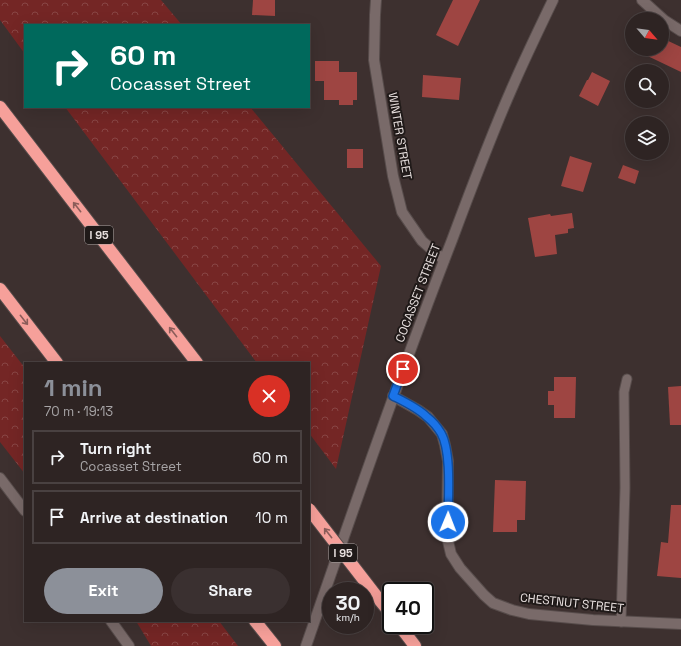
<!DOCTYPE html>
<html lang="en">
<head>
<meta charset="utf-8">
<style>
  :root { --surface:#2e2423; --page:#3a3030; --text:#f1f3f6; --muted:#a7a4a6; --line:#494141; --accent:#8c9099 }
  body { margin:0; font-family:"Space Grotesk",sans-serif; background:var(--page); color:var(--text); height:100vh; display:flex; flex-direction:column; font-size:15px; white-space:nowrap }
  * { box-sizing:border-box; margin:0 }
  p { font-size:13px; color:var(--muted) }
  .icon { flex:none; width:22px; height:22px; fill:none; stroke:currentColor; stroke-width:2; stroke-linecap:round; stroke-linejoin:round }
  .map { position:relative; flex:1; overflow:hidden }
  .panel { position:absolute; left:24px; top:362px; width:286px; height:260px; display:flex; flex-direction:column; background:var(--surface); border-radius:0px; box-shadow:0 4px 16px #0002,0 0 0 1px var(--line) }
  .panel>* { flex:none }
  .banner { position:absolute; left:24px; top:24px; width:286px; height:84px; border-radius:0px; box-shadow:0 4px 16px #0002,0 0 0 1px var(--line); background:#00695c; color:#fff; overflow:hidden }
  .needle { width:26px; rotate:118deg }
  .tools { position:absolute; left:625px; top:12px; display:grid; gap:8px }
  .tools a { display:grid; place-items:center; width:44px; height:44px; border-radius:50%; background:var(--surface); box-shadow:0 4px 16px #0002,0 0 0 1px var(--line); font-size:20px }
  .speed { position:absolute; left:322px; top:582px; display:flex; gap:8px; font-size:20px; font-weight:700; text-align:center }
  .speed>* { display:grid; place-content:center; width:52px; height:52px; border-radius:50%; background:var(--surface); box-shadow:0 4px 16px #0002,0 0 0 1px var(--line); line-height:1 }
  .speed small { font-size:10px; font-weight:400 }
  .speed .limit { border:2px solid #111; border-radius:6px; background:#fff; color:#111 }
  .pin { position:absolute; display:grid; place-items:center; width:34px; height:34px; color:#fff; margin:-17px; border:2px solid #fff; border-radius:50%; box-shadow:0 1px 4px #0007 }
  .me { position:absolute; width:44px; margin:-22px; rotate:1deg; stroke-linejoin:round; filter:drop-shadow(0 0 3px #0008) }
  .turn { display:flex; align-items:center; gap:14px; height:84px; padding:0 20px; font-size:18px }
  .turn .icon { width:52px; height:52px; stroke-width:2.5 }
  .turn b { display:block; font-size:28px; line-height:34px }
  .round { display:grid; place-items:center; flex:none; width:42px; height:42px; border-radius:21px; background:var(--page) }
  .headline { display:flex; align-items:center; justify-content:space-between; height:68px; padding:0 20px }
  h1 { font-size:24px; font-weight:800; line-height:30px; color:var(--accent) }
  .action { display:flex; gap:8px; margin-top:auto; padding:8px 20px }
  .action a { flex:1; height:46px; border-radius:24px; background:var(--accent); color:#fff; font-size:16px; font-weight:800; line-height:46px; text-align:center }
  .action a+a { background:var(--page); color:var(--text) }
  ul { padding:0; list-style:none }
  li { display:flex; align-items:center; gap:12px; height:54px; margin:0 8px 6px; padding:0 12px; border:2px solid var(--line); border-radius:0px }
  li div { flex:1 }
  li b { display:block; font-size:15px }
  li em { font-style:normal }
  .map>svg:first-child { display:block }
  .forest { fill:url(#forest-crowns) }
  .building { fill:#9e4542 }
  .lines { fill:none; stroke-linecap:round; stroke-linejoin:round }
  .lane-casing { stroke:#574c4b; stroke-width:11 }
  .street-casing { stroke:#574c4b; stroke-width:12 }
  .secondary-casing { stroke:#574c4b; stroke-width:12 }
  .highway-casing { stroke:#574c4b; stroke-width:14 }
  .lane { stroke:#796a69; stroke-width:9 }
  .street { stroke:#796a69; stroke-width:10 }
  .secondary { stroke:#796a69; stroke-width:10 }
  .highway { stroke:#f6a09a; stroke-width:12 }
  .highway-bridge-casing { stroke:#574c4b; stroke-width:14; stroke-linecap:butt }
  .highway-bridge { stroke:#f6a09a; stroke-width:12 }
  .oneway { stroke:#8b5d5a }
  .route-casing { stroke:#114b97; stroke-width:10 }
  .route { stroke:#1a73e8; stroke-width:7 }
  .labels { text-anchor:middle; dominant-baseline:central; stroke-width:4; stroke-linejoin:round; paint-order:stroke }
  .shield { fill:#201a19; stroke:#aca5a4; stroke-width:1 }
  .shield-label { font-size:11px; font-weight:bold; fill:#e8e0df }
  .street-label { font-size:12px; fill:#e8e0df; stroke:#201a19 }
</style>
</head>
<body>
<div class="map">
<svg width="681" height="646" viewBox="0 0 681 646">
  <defs>
    <pattern id="forest-crowns" width="20" height="18" patternUnits="userSpaceOnUse"><rect width="20" height="18" fill="#742625"/><path d="M2 6a3 3 0 1 1 6 0M12 15a3 3 0 1 1 6 0" fill="none" stroke="#884544"/></pattern>
  </defs>
  <rect width="100%" height="100%" fill="#3d302f"/>
  <g class="forest">
    <path d="M0,0H161L182,25H25V54L0,20Z"/>
    <path d="M65,107H250L381,266L336,469L309,433V363H257Z"/>
    <path d="M0,336L25,368V474L0,442Z"/>
    <path d="M136,621H219L238,646H151Z"/>
  </g>
  <g class="building">
    <path d="M253,0H275V16L252,15Z"/>
    <path d="M453,0H480L458,46L436,35Z"/>
    <path d="M662,38L681,47V72L633,49H662Z"/>
    <path d="M315,61H339V72H357V100H353V105H339V100H324V81H315Z"/>
    <path d="M592,72L610,81L598,106L579,96L587,80H588Z"/>
    <path d="M423,75L461,78L459,100L422,97Z"/>
    <rect x="347" y="149" width="16" height="19"/>
    <path d="M570,156L592,163L583,192L561,186Z"/>
    <path d="M623,165L639,171L635,184L618,178Z"/>
    <path d="M572,213L574,228L568,229V233L555,235L557,254L535,257L528,218L550,214L551,216Z"/>
    <path d="M554,377H576L575,418H554V405H548V391H554Z"/>
    <path d="M681,386V425H670L668,387Z"/>
    <path d="M495,480L526,481L525,520H517V532H493Z"/>
    <path d="M671,505H681V578L657,576L661,542L668,543Z"/>
  </g>
  <g class="lines">
    <defs>
      <path id="lane" d="M621,622L625,488L624,392L627,379"/>
      <g id="street">
        <path d="M642,0L664,20L681,31"/>
        <path d="M0,478L25,511"/>
        <path d="M111,621L129,646"/>
      </g>
      <g id="secondary">
        <path d="M376,0L375,15L374,60L393,176L402,212L422,241L444,260"/>
        <path d="M393,396L418,410L428,417L442,434L445,445L448,461L447,537L451,554L460,568L484,595L493,603L512,610L529,614L593,620L681,624"/>
        <path d="M306,646C353,510 400,374 452,240C471,189 490,138 512,88C525,58 539,29 553,0"/>
      </g>
      <g id="highway">
        <path d="M0,107L197,363"/>
        <path d="M0,289L57,363"/>
        <path d="M377,597L391,614"/>
        <path d="M255,621L275,646"/>
        <path d="M399,625L415,646"/>
      </g>
    </defs>
    <use href="#lane" class="lane-casing"/>
    <use href="#street" class="street-casing"/>
    <use href="#secondary" class="secondary-casing"/>
    <use href="#highway" class="highway-casing"/>
    <use href="#lane" class="lane"/>
    <use href="#street" class="street"/>
    <use href="#secondary" class="secondary"/>
    <use href="#highway" class="highway"/>
    <defs>
      <path id="highway-bridge" d="M309,509L377,597"/>
    </defs>
    <use href="#highway-bridge" class="highway-bridge-casing"/>
    <use href="#highway-bridge" class="highway-bridge"/>
  </g>
  <defs><path id="oneway-shaft" d="M-6 0H5M1.5-3L5.5 0L1.5 3" fill="none" stroke-width="1.6" stroke-linecap="round" stroke-linejoin="round"/></defs>
  <g class="oneway">
    <use href="#oneway-shaft" transform="translate(77 207) rotate(-128)"/>
    <use href="#oneway-shaft" transform="translate(24 320) rotate(52)"/>
    <use href="#oneway-shaft" transform="translate(173 332) rotate(-128)"/>
    <use href="#oneway-shaft" transform="translate(328 533) rotate(-128)"/>
  </g>
  <g class="lines">
    <defs>
      <path id="route" d="M403,369L393,396C405,402 418,408 427,417C432,421 438,428 441,433C452,452 448,500 448,522"/>
    </defs>
    <use href="#route" class="route-casing"/>
    <use href="#route" class="route"/>
  </g>
  <g class="labels">
    <g class="shield">
      <rect x="85" y="226" width="28" height="18" rx="3"/>
      <rect x="329" y="544" width="28" height="18" rx="3"/>
    </g>
    <g class="shield-label">
      <text x="99" y="235">I 95</text>
      <text x="343" y="553">I 95</text>
    </g>
    <g class="street-label">
      <text transform="translate(400 136) rotate(80)">WINTER STREET</text>
      <text transform="translate(418 293) rotate(-69)">COCASSET STREET</text>
      <text transform="translate(572 603) rotate(6)">CHESTNUT STREET</text>
    </g>
  </g>
</svg>
<div class="tools">
<a><svg class="needle" viewBox="-14 -14 28 28"><path d="M0-13l5 13h-10z" fill="#e53935"/><path d="M0 13l5-13h-10z" fill="#a7a4a6"/></svg></a>
<a><svg class="icon" aria-label="search" viewBox="0 0 24 24"><circle cx="10" cy="10" r="6"/><path d="M15 15l6 6"/></svg></a>
<a><svg class="icon" aria-label="layers" viewBox="0 0 24 24"><path d="M12 4l9 5-9 5-9-5zM3 14l9 5 9-5"/></svg></a>
</div>
<div class="speed"><div>30<small>km/h</small></div><div class="limit">40</div></div>
<div class="pin" style="left:403px;top:369px;background:#d93025"><svg class="icon" aria-label="arrive" viewBox="0 0 24 24"><path d="M6 21V4h12l-3 4 3 4H6"/></svg></div>
<svg class="me" style="left:448px;top:522px" viewBox="-20 -20 40 40"><circle r="17" fill="#1a73e8" stroke="#fff" stroke-width="3"/><path d="M0-11L8 9 0 5-8 9z" fill="#fff"/></svg>
<div class="banner">
<div class="turn"><svg class="icon" aria-label="right" viewBox="0 0 24 24"><path d="M7 20v-9h11M14 6l5 5-5 5"/></svg><div><b>60 m</b>Cocasset Street</div></div>
</div>
<section class="panel">
<div class="headline"><div><h1>1 min</h1><p>70 m · 19:13</p></div><a class="round" style="background:#d93025;color:#fff"><svg class="icon" aria-label="close" viewBox="0 0 24 24"><path d="M6 6l12 12M18 6L6 18"/></svg></a></div>
<ul>
<li><svg class="icon" aria-label="right" viewBox="0 0 24 24"><path d="M7 20v-9h11M14 6l5 5-5 5"/></svg><div><b>Turn right</b><p>Cocasset Street</p></div><em>60 m</em></li>
<li><svg class="icon" aria-label="arrive" viewBox="0 0 24 24"><path d="M6 21V4h12l-3 4 3 4H6"/></svg><div><b>Arrive at destination</b></div><em>10 m</em></li>
</ul>
<div class="action"><a>Exit</a><a>Share</a></div>
</section>
</div>
</body>
</html>
